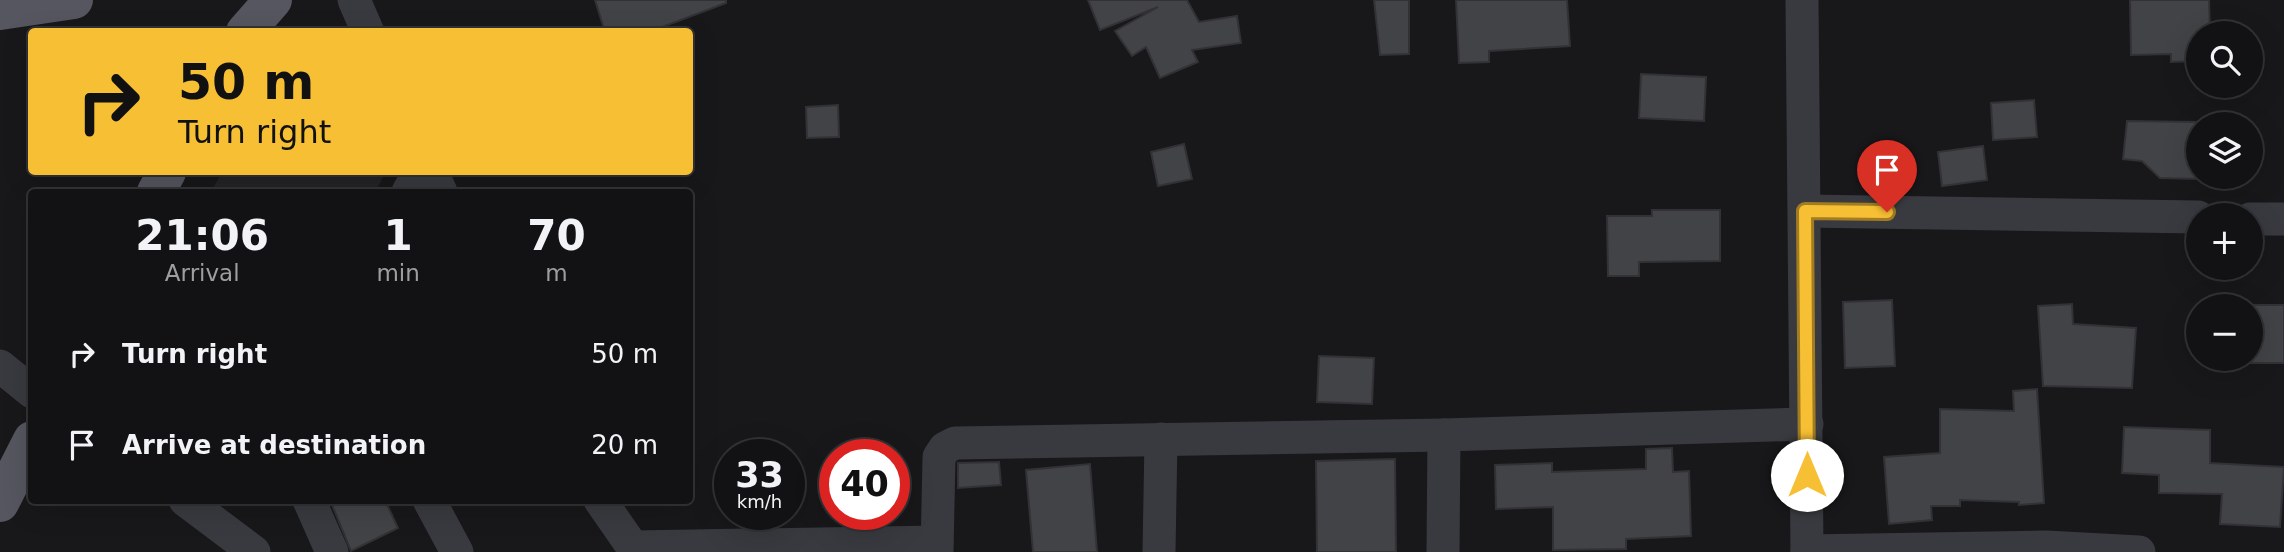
<!DOCTYPE html>
<html lang="en">
<head>
<meta charset="utf-8">
<style>
  :root { --surface:#121214; --page:#1f2022; --text:#f1f3f6; --muted:#9c9ea0; --line:#313234 }
  body { margin:0; font-family:"DejaVu Sans",sans-serif; background:var(--page); color:var(--text); height:100vh; display:flex; flex-direction:column; font-size:26px; white-space:nowrap }
  * { box-sizing:border-box; margin:0 }
  p { font-size:23px; color:var(--muted) }
  .icon { flex:none; width:38px; height:38px; fill:none; stroke:currentColor; stroke-width:2; stroke-linecap:round; stroke-linejoin:round }
  .map { position:relative; flex:1; overflow:hidden }
  .drawer { position:absolute; left:28px; top:189px; width:665px; height:315px; display:flex; flex-direction:column; background:var(--surface); border-radius:7px; box-shadow:0 7px 28px #0002,0 0 0 2px var(--line) }
  .drawer>* { flex:none }
  .guide { position:absolute; left:28px; top:28px; width:665px; height:147px; border-radius:7px; box-shadow:0 7px 28px #0002,0 0 0 2px var(--line); background:#f7bf33; color:#111; overflow:hidden }
  .fabs { position:absolute; left:2186px; top:21px; display:grid; gap:14px }
  .fabs a { display:grid; place-items:center; width:77px; height:77px; border-radius:50%; background:var(--surface); box-shadow:0 7px 28px #0002,0 0 0 2px var(--line); font-size:35px }
  .speed { position:absolute; left:714px; top:439px; display:flex; gap:14px; font-size:35px; font-weight:700; text-align:center }
  .speed>* { display:grid; place-content:center; width:91px; height:91px; border-radius:50%; background:var(--surface); box-shadow:0 7px 28px #0002,0 0 0 2px var(--line); line-height:1 }
  .speed small { font-size:18px; font-weight:400 }
  .speed .limit { border:10px solid #d22; background:#fff; color:#111 }
  .pin { position:absolute; display:grid; place-items:center; width:60px; height:60px; color:#fff; margin:-72px -30px; border-radius:50% 50% 50% 0; rotate:-45deg; box-shadow:0 0 7px #0007 }
  .pin .icon { rotate:45deg }
  .me { position:absolute; width:77px; margin:-38px; rotate:0deg; stroke-linejoin:round; filter:drop-shadow(0 0 5px #0008) }
  .turn { display:flex; align-items:center; gap:24px; height:147px; padding:0 35px; font-size:32px }
  .turn .icon { width:91px; height:91px; stroke-width:2.5 }
  .turn b { display:block; font-size:49px; line-height:60px }
  .eta { display:flex; justify-content:space-evenly; align-items:center; height:119px; text-align:center }
  .eta b { font-size:42px; font-weight:600; line-height:49px }
  ul { padding:0; list-style:none }
  li { display:flex; align-items:center; gap:21px; height:91px; padding:0 35px }
  li div { flex:1 }
  li b { display:block; font-size:26px }
  li em { font-style:normal }
  .map>svg:first-child { display:block }
  .built { fill:#242427 }
  .building { fill:#424347; stroke:#323236; stroke-width:2 }
  .lines { fill:none; stroke-linecap:round; stroke-linejoin:round }
  .minor { stroke:#393a3f; stroke-width:33 }
  .major { stroke:#55565f; stroke-width:38 }
  .route-casing { stroke:#a17c21; stroke-width:18 }
  .route { stroke:#f7bf33; stroke-width:12 }
</style>
</head>
<body>
<div class="map">
<svg width="2284" height="552" viewBox="0 0 2284 552">
  <rect width="100%" height="100%" fill="#18181a"/>
  <path class="built" d="M222,172H386L375,192H211Z"/>
  <g class="building">
    <path d="M595,0H726V3L649,32H605Z"/>
    <path d="M1088,0H1187L1199,22L1237,16L1241,43L1192,50L1198,62L1160,78L1146,47L1132,56L1115,31L1158,7L1100,30Z"/>
    <path d="M1374,0H1409V54L1380,55Z"/>
    <path d="M1456,0H1567L1570,46L1489,51V62L1459,63Z"/>
    <path d="M2130,0H2209L2210,33H2198V61L2171,62V54L2131,55Z"/>
    <path d="M1641,74L1706,77L1704,121L1639,118Z"/>
    <path d="M2034,100L2037,137L1993,140L1991,103Z"/>
    <path d="M838,105L839,137L807,138L806,107Z"/>
    <path d="M2127,121L2198,122V179L2160,178L2142,161L2123,159Z"/>
    <path d="M1184,144L1192,179L1158,186L1151,152Z"/>
    <path d="M1983,146L1987,180L1942,186L1938,152Z"/>
    <path d="M1652,210H1720V261L1639,262V276H1608L1607,216H1652Z"/>
    <path d="M1892,300L1895,366L1845,368L1843,302Z"/>
    <path d="M2072,304L2073,324L2136,328L2132,388L2043,386L2038,306Z"/>
    <rect x="2250" y="305" width="34" height="58"/>
    <path d="M1319,356L1374,358L1372,404L1317,402Z"/>
    <path d="M2037,389L2044,503L2019,505V502L1960,500V506H1931L1932,520L1889,524L1884,457L1940,453V409L2014,411L2013,391Z"/>
    <path d="M2124,427L2210,430V463L2284,467L2280,527L2220,524L2222,494L2159,493V475L2122,473Z"/>
    <path d="M1672,448L1673,472L1689,471L1691,536L1626,539V549L1553,550V507L1496,509L1495,465L1552,463V472L1646,469V449Z"/>
    <path d="M1395,459L1396,552H1317L1316,461Z"/>
    <path d="M999,462L1001,485L958,488V463Z"/>
    <path d="M1090,464L1097,552H1033L1026,470Z"/>
    <path d="M330,500H385L398,528L351,551Z"/>
  </g>
  <g class="lines">
    <g class="minor">
      <path d="M354,0L368,32"/>
      <path d="M1802,0L1807,552"/>
      <path d="M432,172L441,192"/>
      <path d="M408,192L419,172"/>
      <path d="M1805,211L2198,217"/>
      <path d="M2250,219H2284"/>
      <path d="M0,366L32,392"/>
      <path d="M185,500L254,552"/>
      <path d="M309,500L332,552"/>
      <path d="M429,500L457,552"/>
      <path d="M600,500L636,552"/>
      <path d="M633,547L937,542"/>
      <path d="M1807,551L2046,547L2139,552"/>
      <path d="M937,552L939,457L945,448L955,443L1444,435L1807,424"/>
      <path d="M1159,552L1161,439"/>
      <path d="M1443,552L1444,435"/>
    </g>
    <g class="major">
      <path d="M0,11L74,0"/>
      <path d="M245,32L273,0"/>
      <path d="M156,192L167,172"/>
      <path d="M0,503L32,440"/>
    </g>
  </g>
  <g class="lines">
    <defs>
      <path id="route" d="M1807,475L1805,211L1887,212"/>
    </defs>
    <use href="#route" class="route-casing"/>
    <use href="#route" class="route"/>
  </g>
</svg>
<div class="fabs">
<a><svg class="icon" aria-label="search" viewBox="0 0 24 24"><circle cx="10" cy="10" r="6"/><path d="M15 15l6 6"/></svg></a>
<a><svg class="icon" aria-label="layers" viewBox="0 0 24 24"><path d="M12 4l9 5-9 5-9-5zM3 14l9 5 9-5"/></svg></a>
<a>+</a>
<a>−</a>
</div>
<div class="speed"><div>33<small>km/h</small></div><div class="limit">40</div></div>
<div class="pin" style="left:1887px;top:212px;background:#d93025"><svg class="icon" aria-label="arrive" viewBox="0 0 24 24"><path d="M6 21V4h12l-3 4 3 4H6"/></svg></div>
<svg class="me" style="left:1807px;top:475px" viewBox="-20 -20 40 40"><circle r="19" fill="#fff"/><path d="M0-13L10 11 0 6-10 11z" fill="#f7bf33"/></svg>
<div class="guide">
<div class="turn"><svg class="icon" aria-label="right" viewBox="0 0 24 24"><path d="M7 20v-9h11M14 6l5 5-5 5"/></svg><div><b>50 m</b>Turn right</div></div>
</div>
<section class="drawer">
<div class="eta">
<div><b>21:06</b><p>Arrival</p></div>
<div><b>1</b><p>min</p></div>
<div><b>70</b><p>m</p></div>
</div>
<ul>
<li><svg class="icon" aria-label="right" viewBox="0 0 24 24"><path d="M7 20v-9h11M14 6l5 5-5 5"/></svg><div><b>Turn right</b></div><em>50 m</em></li>
<li><svg class="icon" aria-label="arrive" viewBox="0 0 24 24"><path d="M6 21V4h12l-3 4 3 4H6"/></svg><div><b>Arrive at destination</b></div><em>20 m</em></li>
</ul>
</section>
</div>
</body>
</html>
